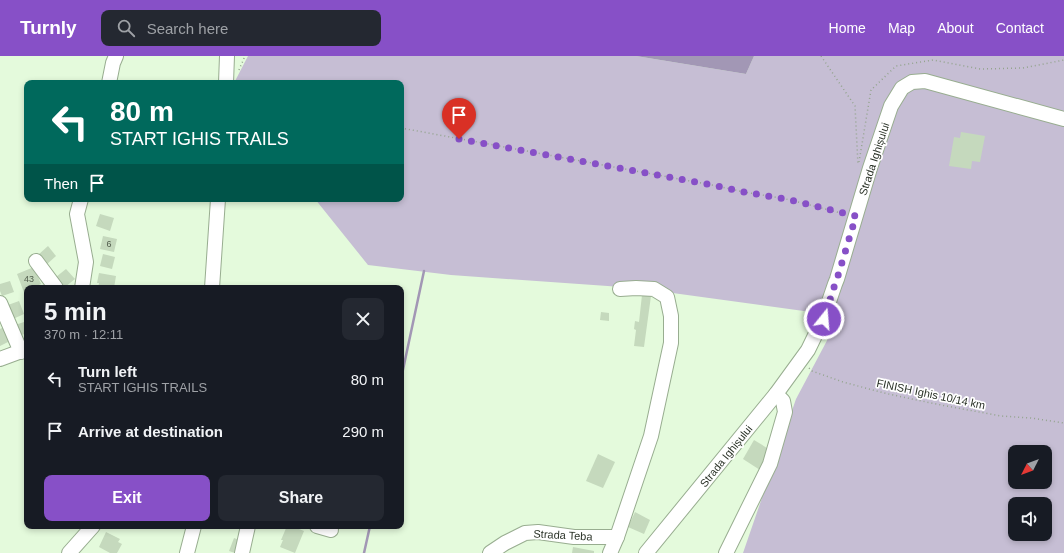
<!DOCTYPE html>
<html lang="en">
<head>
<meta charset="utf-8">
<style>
  :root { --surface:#171b24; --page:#242831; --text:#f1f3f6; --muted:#9ea1a6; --accent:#8750c7 }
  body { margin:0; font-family:Arial,sans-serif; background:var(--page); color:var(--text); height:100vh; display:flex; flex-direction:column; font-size:15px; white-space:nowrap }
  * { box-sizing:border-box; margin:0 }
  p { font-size:13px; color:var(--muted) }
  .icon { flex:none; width:22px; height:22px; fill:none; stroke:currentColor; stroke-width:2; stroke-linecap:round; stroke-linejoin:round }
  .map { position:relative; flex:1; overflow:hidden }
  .details { position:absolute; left:24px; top:229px; width:380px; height:244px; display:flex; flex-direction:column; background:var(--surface); border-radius:8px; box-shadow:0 2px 6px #0003 }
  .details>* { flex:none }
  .hud { position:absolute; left:24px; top:24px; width:380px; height:122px; border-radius:8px; box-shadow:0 2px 6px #0003; background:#00695c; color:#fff; overflow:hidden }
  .needle { width:26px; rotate:228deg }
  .controls { position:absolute; left:1008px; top:389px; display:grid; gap:8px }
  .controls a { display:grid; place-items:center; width:44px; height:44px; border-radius:8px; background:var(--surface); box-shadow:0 2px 6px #0003; font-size:20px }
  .pin { position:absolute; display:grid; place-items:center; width:34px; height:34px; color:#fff; margin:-41px -17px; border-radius:50% 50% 50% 0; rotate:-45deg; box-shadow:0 0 4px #0007 }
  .pin .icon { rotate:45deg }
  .me { position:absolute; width:44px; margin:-22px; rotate:17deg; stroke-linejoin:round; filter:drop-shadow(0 0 3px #0008) }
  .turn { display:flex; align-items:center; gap:14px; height:84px; padding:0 20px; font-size:18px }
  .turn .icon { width:52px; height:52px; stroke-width:2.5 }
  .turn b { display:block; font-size:28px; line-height:34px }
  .then { display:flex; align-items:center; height:38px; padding:0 20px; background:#0003; gap:8px; font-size:15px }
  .round { display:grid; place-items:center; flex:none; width:42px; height:42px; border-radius:8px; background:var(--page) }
  .head { display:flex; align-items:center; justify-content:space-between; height:68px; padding:0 20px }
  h1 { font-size:24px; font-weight:600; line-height:30px }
  .cta { display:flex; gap:8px; margin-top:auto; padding:8px 20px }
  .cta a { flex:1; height:46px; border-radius:8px; background:var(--accent); color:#fff; font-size:16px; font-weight:600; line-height:46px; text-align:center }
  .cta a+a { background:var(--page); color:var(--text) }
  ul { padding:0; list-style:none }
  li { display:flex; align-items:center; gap:12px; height:52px; padding:0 20px }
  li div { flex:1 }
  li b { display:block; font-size:15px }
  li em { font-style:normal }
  header { display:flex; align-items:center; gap:24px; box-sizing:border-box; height:56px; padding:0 20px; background:var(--accent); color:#fff }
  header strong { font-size:19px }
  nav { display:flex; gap:22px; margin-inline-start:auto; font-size:14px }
  .search { width:280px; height:36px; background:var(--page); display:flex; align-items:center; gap:10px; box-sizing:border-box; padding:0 14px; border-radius:8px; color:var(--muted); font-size:15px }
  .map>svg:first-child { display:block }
  .green { fill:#c6bed4; fill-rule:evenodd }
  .water { fill:#a297b5 }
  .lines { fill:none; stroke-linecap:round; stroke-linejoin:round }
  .stream { stroke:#a297b5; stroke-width:2.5 }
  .building { fill:#c5d9bd }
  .minor-casing { stroke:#98ad90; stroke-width:16 }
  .path { stroke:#94a48e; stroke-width:1.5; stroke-dasharray:1 3; stroke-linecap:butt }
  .minor { stroke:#fff; stroke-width:14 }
  .route { stroke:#8750c7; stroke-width:7; stroke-dasharray:0 12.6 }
  .labels { text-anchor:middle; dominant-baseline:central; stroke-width:3.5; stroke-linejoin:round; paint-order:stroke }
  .number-label { font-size:9px; fill:#515c4c }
  .street-label { font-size:11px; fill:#2a3227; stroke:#fff }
</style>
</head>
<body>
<header>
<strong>Turnly</strong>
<div class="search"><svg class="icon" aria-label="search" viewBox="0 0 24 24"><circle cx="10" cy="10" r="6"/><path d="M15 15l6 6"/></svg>Search here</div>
<nav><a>Home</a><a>Map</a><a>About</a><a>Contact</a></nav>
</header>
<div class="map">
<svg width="1064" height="497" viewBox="0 0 1064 497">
  <rect width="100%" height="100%" fill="#e4fadc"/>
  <path class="green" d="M248,0H636L746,18L754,0H1064V497H743L796,343L840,260L636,232L451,219L368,209L315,143H401V27H234ZM1015,396H1045V426H1015ZM1015,448H1045V478H1015Z"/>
  <path class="water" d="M636,0H754L746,18Z"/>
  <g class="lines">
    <g class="stream">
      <path d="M401,323L424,215"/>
      <path d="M364,497L370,470"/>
    </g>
  </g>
  <g class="building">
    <path d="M961,76L985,80L980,106L972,105L971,113L949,110L954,81L960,82Z"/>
    <path d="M100,158L114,162L110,175L96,170Z"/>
    <path d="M103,180L117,183L114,196L100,193Z"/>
    <path d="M48,190L56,200L46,209L38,199Z"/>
    <path d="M103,198L115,201L112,213L100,210Z"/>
    <path d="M34,211L41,228L32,232H27V238L25,239L17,218Z"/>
    <path d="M66,213L75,223L65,231L56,221Z"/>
    <path d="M99,217L116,220L114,232H98L99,227H97Z"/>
    <path d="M10,225L14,236L2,240L0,235V228Z"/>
    <path d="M642,239L651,240L644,291L634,290L636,274L634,273L635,265L639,266Z"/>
    <path d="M19,245L24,258L13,263L8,249Z"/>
    <path d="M601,256L609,257V265L600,264Z"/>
    <path d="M27,265V277L19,280L15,269Z"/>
    <path d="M4,271L10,285L0,290V273Z"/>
    <path d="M754,384L772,395L760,414L743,403Z"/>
    <path d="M598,398L615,406L603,432L586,425Z"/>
    <path d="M635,456L650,464L644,478L628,471Z"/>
    <path d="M287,470H292L304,475L295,497L280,491L283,484H281Z"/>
    <path d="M106,476L120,483L118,486L122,488L117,497H110L99,491Z"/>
    <path d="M234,482L242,485L235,497L229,495Z"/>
    <path d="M573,491L594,495V497H572Z"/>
  </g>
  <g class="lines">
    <defs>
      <g id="minor">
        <path d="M109,27L113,7L116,0"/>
        <path d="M226,27L227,0"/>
        <path d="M81,143L77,158L86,206L82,232"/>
        <path d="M36,205L56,232"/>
        <path d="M212,232L218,143"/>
        <path d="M0,247L21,296"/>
        <path d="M0,303L27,293"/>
        <path d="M317,470L331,474"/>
        <path d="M69,497L93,470"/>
        <path d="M187,497L194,470"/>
        <path d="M242,497L248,470"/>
        <path d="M490,497L505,487L525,477L538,476L574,481H617"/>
        <path d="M610,497L617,481L651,380L671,287V260L667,241L654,233L636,232L620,233"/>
        <path d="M646,497L776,338L808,294L823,263L835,228L837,223L870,112L891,50L902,32L912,26L925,25L1064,63"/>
        <path d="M726,497L770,408L785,356L783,345L776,338"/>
      </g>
    </defs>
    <use href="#minor" class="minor-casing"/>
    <g class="path">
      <path d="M821,0L855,50L858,109"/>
      <path d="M239,14L245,0"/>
      <path d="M401,72L712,129L744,136L786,143L845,158"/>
      <path d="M859,106L871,34L896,10L933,4L980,13L1023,12L1064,4"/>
      <path d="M809,312L812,315L843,326L884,337L912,343L941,349L1001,360L1031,362L1064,367"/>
    </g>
    <use href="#minor" class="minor"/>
  </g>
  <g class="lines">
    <path class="route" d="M459,83L712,129L744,136L786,143L856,160L837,223L835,228L824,263"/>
  </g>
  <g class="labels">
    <g class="number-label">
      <text x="109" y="188">6</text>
      <text x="29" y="223">43</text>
    </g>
    <g class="street-label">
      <text transform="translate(874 103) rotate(-72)">Strada Ighișului</text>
      <text transform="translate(931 338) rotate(12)">FINISH Ighis 10/14 km</text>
      <text transform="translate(726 400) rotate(-51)">Strada Ighișului</text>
      <text transform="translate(563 479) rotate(3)">Strada Teba</text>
    </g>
  </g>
</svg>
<div class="controls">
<a><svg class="needle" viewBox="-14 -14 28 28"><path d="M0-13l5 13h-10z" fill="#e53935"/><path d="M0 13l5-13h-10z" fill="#9ea1a6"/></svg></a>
<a><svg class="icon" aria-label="sound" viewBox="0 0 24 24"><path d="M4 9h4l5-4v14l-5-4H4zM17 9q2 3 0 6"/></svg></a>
</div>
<div class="pin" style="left:459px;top:83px;background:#d93025"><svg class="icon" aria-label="arrive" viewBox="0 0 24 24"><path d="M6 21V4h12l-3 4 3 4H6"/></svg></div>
<svg class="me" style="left:824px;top:263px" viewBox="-20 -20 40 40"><circle r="17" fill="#8750c7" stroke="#fff" stroke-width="3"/><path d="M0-11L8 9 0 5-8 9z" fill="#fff"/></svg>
<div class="hud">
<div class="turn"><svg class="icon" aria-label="left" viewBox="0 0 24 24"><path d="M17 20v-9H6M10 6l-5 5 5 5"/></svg><div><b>80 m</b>START IGHIS TRAILS</div></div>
<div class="then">Then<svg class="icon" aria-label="arrive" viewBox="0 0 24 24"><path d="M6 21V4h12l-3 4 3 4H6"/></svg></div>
</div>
<section class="details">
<div class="head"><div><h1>5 min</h1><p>370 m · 12:11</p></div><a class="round"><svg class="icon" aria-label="close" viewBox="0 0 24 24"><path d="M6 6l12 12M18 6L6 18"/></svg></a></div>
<ul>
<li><svg class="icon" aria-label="left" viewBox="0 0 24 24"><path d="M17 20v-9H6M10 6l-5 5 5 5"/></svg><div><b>Turn left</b><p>START IGHIS TRAILS</p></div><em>80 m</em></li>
<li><svg class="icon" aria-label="arrive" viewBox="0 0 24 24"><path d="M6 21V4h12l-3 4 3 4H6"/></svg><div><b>Arrive at destination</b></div><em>290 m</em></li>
</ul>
<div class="cta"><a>Exit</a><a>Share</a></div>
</section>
</div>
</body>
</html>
